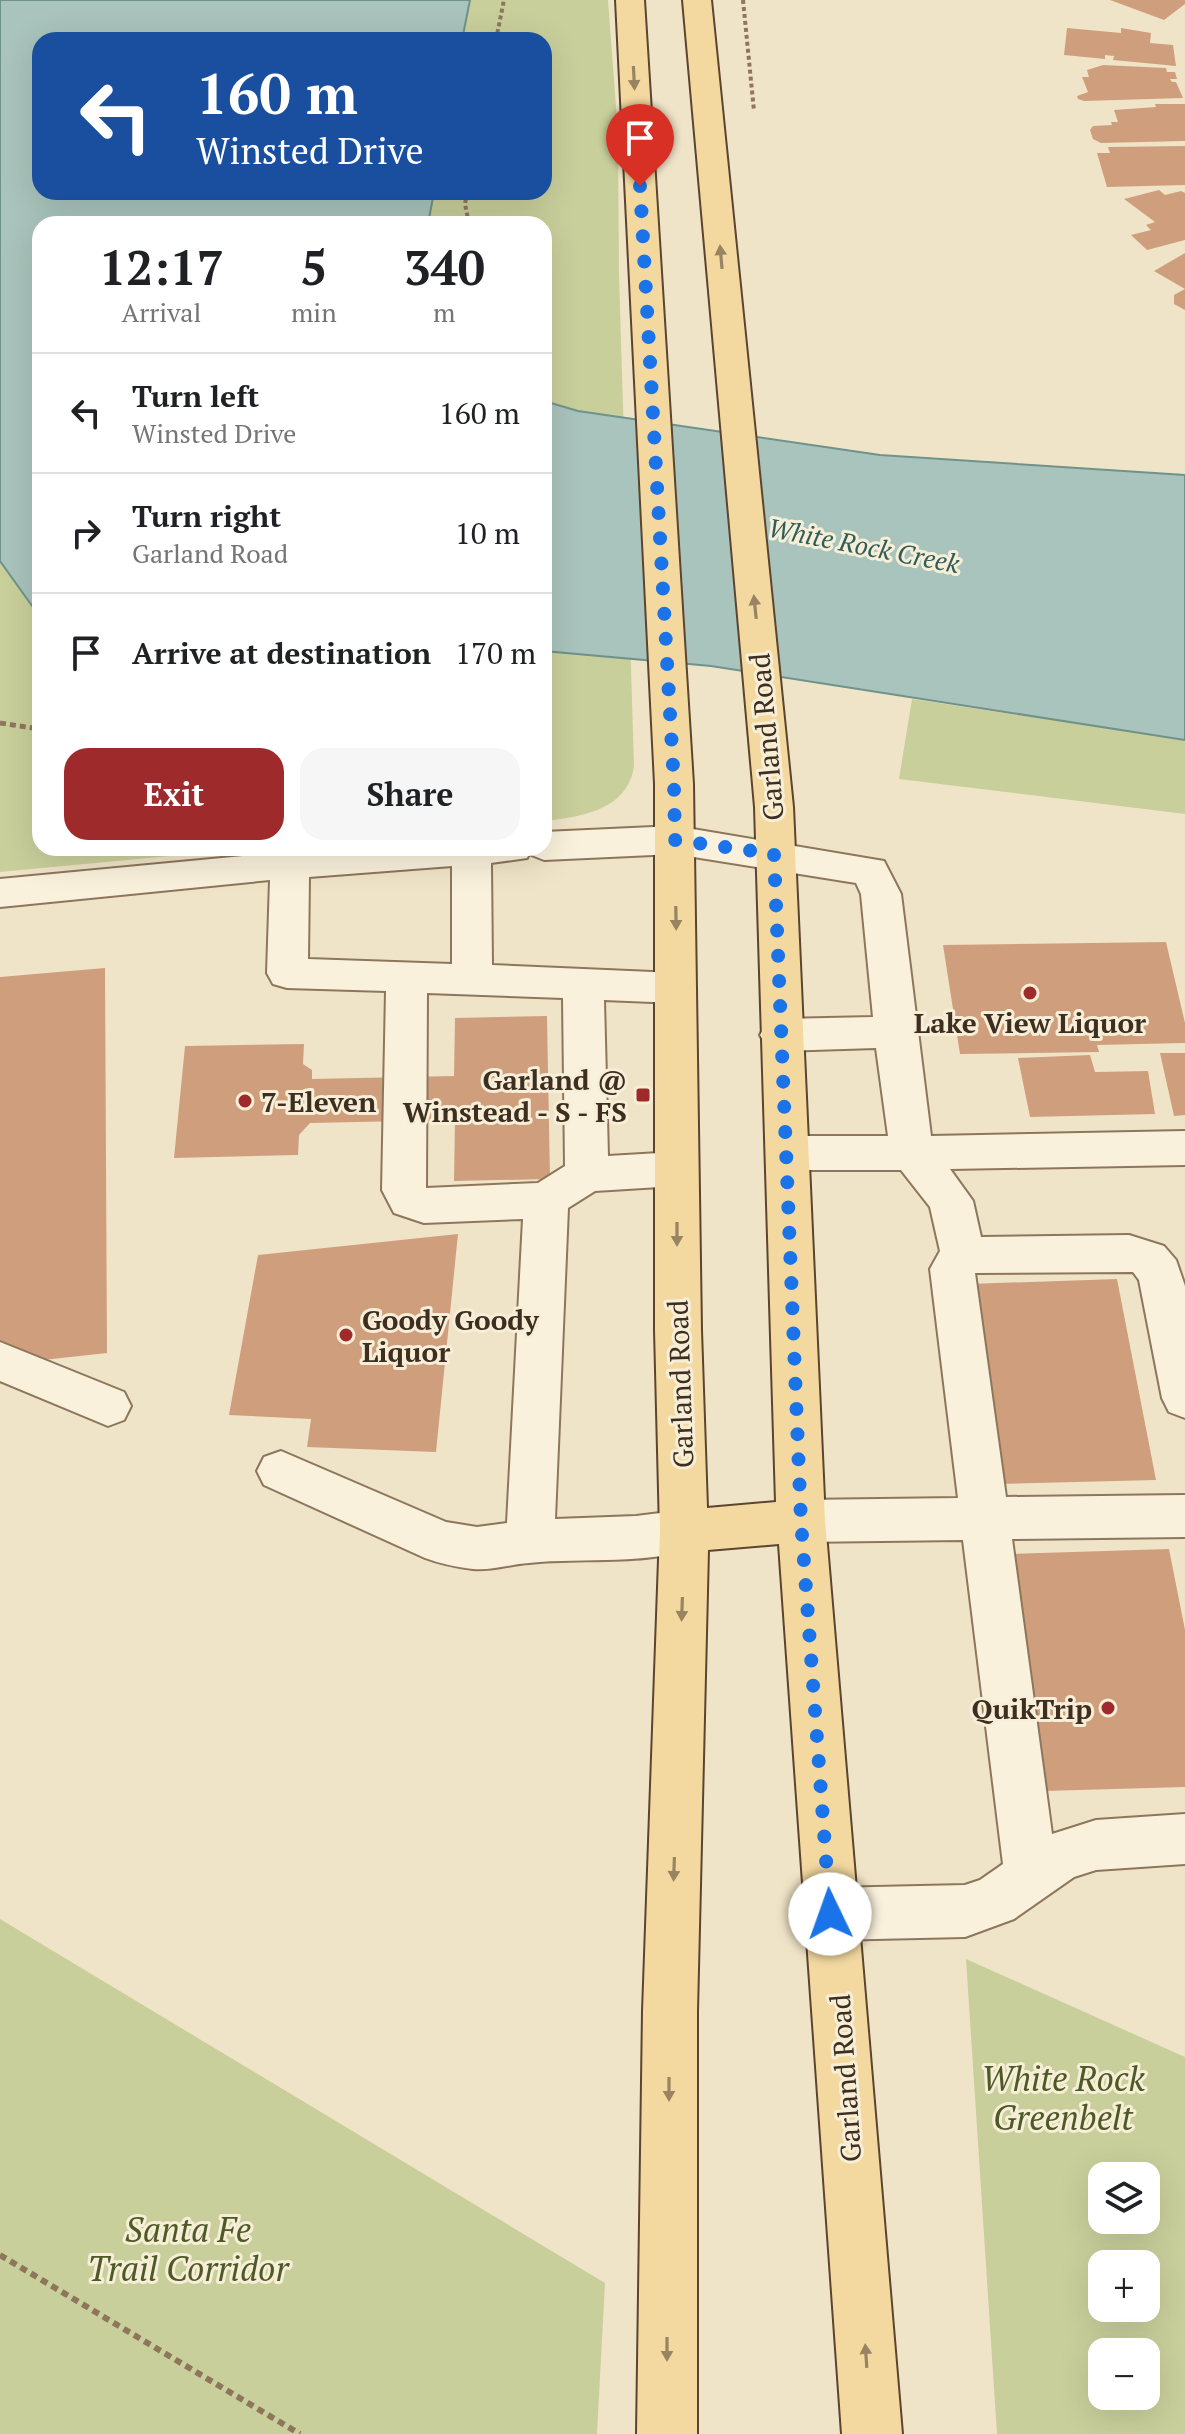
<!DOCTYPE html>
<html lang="en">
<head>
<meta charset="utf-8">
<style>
  :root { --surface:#fff; --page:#f6f6f6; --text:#202124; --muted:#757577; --line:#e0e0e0; --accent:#9e2a2b }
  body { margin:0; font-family:"PT Serif",serif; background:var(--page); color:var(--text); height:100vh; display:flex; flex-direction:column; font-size:30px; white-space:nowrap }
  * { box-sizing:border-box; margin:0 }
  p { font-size:26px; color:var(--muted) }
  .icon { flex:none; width:44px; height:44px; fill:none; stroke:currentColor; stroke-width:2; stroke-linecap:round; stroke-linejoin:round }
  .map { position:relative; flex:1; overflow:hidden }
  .drawer { position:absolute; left:32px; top:216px; width:520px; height:640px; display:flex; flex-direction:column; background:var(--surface); border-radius:24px; box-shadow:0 8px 32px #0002 }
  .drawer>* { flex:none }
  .banner { position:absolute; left:32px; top:32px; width:520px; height:168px; border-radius:24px; box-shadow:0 8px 32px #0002; background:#1a4fa0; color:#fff; overflow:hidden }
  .controls { position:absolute; left:1088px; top:2162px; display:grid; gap:16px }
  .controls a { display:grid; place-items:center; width:72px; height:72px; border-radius:16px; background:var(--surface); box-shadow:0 8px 32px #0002; font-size:40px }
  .pin { position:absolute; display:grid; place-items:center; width:68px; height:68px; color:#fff; margin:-82px -34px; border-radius:50% 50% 50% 0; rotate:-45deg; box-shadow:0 0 8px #0007 }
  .pin .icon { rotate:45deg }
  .me { position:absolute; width:88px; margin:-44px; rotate:357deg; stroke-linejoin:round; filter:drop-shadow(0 0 6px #0008) }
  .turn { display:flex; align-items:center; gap:28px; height:168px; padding:0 32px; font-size:36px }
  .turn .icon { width:104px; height:104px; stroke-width:2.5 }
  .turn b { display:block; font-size:56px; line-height:68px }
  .eta { display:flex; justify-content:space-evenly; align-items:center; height:136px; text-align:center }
  .eta b { font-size:48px; font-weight:700; line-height:56px }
  .button { display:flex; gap:16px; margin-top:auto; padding:16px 32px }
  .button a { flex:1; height:92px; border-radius:24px; background:var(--accent); color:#fff; font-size:32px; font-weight:700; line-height:92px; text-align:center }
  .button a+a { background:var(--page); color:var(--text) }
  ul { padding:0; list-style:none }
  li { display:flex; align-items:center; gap:24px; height:120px; padding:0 32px; border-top:2px solid var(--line) }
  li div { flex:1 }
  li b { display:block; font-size:30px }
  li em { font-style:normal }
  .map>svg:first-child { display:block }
  .green { fill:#c9cf9b; fill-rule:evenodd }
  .water { fill:#a9c4bc; stroke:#6f938a; stroke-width:2 }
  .building { fill:#cf9f7d }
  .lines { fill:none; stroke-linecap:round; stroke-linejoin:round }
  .minor-casing { stroke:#8d765c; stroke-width:4 }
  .major-casing { stroke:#5b4430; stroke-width:4 }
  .path-far2 { stroke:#8d765c; stroke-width:4; stroke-dasharray:4 3; stroke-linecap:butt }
  .path-far1 { stroke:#8d765c; stroke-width:5; stroke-dasharray:6 4; stroke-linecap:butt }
  .path { stroke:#8d765c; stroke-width:6; stroke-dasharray:7 5; stroke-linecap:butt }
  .minor { fill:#faf1dc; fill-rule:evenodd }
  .major { fill:#f3d9a0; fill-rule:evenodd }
  .oneway { fill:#988460 }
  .route { stroke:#1a73e8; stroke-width:14; stroke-dasharray:0 25.2 }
  .poi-dot { fill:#9e2a2b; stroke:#f7eed8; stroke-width:3 }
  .labels { text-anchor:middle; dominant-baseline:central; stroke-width:6; stroke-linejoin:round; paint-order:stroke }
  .far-water-label { font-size:26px; font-style:italic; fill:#2f5d5a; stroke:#f7eed8 }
  .street-label { font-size:28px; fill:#3d2e20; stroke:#f7eed8 }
  .poi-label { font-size:28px; font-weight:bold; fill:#3d2e20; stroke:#f7eed8; text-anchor:end }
  .near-park-label { font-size:34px; font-style:italic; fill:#4d5a26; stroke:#f7eed8 }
</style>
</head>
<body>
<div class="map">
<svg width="1185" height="2434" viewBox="0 0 1185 2434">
  <rect width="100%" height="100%" fill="#f0e4c8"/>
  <g class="green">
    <path d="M0,0H608L618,133L619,274L634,766C628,810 581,817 544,821V224H40V848H254L0,872ZM40,40H544V192H40Z"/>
    <path d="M912,699L1185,740V814L899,779Z"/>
    <path d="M0,1919L605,2283L597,2434H0Z"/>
    <path d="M966,1959L1185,2057V2434H997ZM1146,2176V2220H1102V2176ZM1102,2264H1146V2308H1102ZM1102,2352H1146V2396H1102Z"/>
  </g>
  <g class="water">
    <path d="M0,0H470L462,40H40V192H434L428,224H40V617L0,561Z"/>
    <path d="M544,401L578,411L880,455L1185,475V740L711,666L544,651Z"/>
  </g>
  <g class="building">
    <path d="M1110,0H1185V4L1164,20Z"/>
    <path d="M1067,28L1121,33V28L1151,33L1150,43L1173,45L1176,66L1113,60L1114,56L1105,55V59L1064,55Z"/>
    <path d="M1103,65L1166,68L1167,72H1175L1177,79H1170L1172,82H1176L1183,98L1084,101L1078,99L1077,96L1088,92L1082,77H1089L1087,70Z"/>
    <path d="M1155,104H1185V141L1101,143L1093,139L1090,130L1093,126L1112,125L1111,122H1118L1114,110L1156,107Z"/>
    <path d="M1185,146V185L1107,187L1097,153H1110L1108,147Z"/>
    <path d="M1159,190L1165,195L1181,191L1185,193V240L1147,250L1131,235L1151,230L1146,225L1155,222L1124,199Z"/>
    <path d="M1185,253V289L1154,271Z"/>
    <path d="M1185,289V310L1174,304V295Z"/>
    <path d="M1166,942L1185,1023V1043L1097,1045L1099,1052L960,1054L943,945Z"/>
    <path d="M105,968L107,1353L43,1360L0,1341V977Z"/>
    <path d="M547,1016L550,1179L454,1181L455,1120L310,1123L299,1135L298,1155L174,1158L185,1046L304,1044L303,1064L312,1070V1079L454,1076L455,1018Z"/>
    <path d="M1160,1053H1185V1115L1174,1116Z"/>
    <path d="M1090,1055L1095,1072L1148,1071L1155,1114L1030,1117L1018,1058Z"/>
    <path d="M458,1234L436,1452L307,1447L311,1419L229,1415L258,1255Z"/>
    <path d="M1117,1279L1156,1480L998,1484L968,1284Z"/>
    <path d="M1169,1549L1185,1630V1787L1044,1791L1009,1554Z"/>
  </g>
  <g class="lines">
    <defs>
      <g id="minor">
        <path d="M675,826L884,861L901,894L931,1136L1185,1131V1165L950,1169L973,1201L981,1237L1129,1235L1164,1246L1176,1260L1185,1286V1418L1169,1412L1162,1398L1139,1280L1133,1272L975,1273L1006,1497L1185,1495V1537L1012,1539L1052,1834L1096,1820L1185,1814V1864L1096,1870L1074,1877L1014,1919L965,1937L830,1940L811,1932L803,1914L811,1896L830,1888L965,1885L980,1880L1003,1864L963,1540L801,1542L784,1536L777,1521L784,1506L801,1500L958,1498L930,1269L940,1251L930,1207L901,1170H788L773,1165L766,1153L773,1141L788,1136H888L876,1048L781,1051L766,1046L760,1035L766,1024L781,1019L873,1017L861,894L856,883L675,854L544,860L529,854L527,858L491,863L492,965L676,973L690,977L696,988L690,999L676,1003L604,1000L608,1156L676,1152L691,1157L698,1169L691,1181L676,1186L595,1191L568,1208L555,1519L636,1516L684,1510L701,1516L708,1531L701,1546C647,1566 586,1557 529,1563C511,1564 491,1571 473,1569C456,1567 441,1564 425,1558L264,1485L257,1471L264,1457L281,1451L446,1522L477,1527L507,1523L523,1219L424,1223L394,1213L382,1190L386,991L287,988L273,984L267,973L270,880L0,907V879L328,848H544V832ZM452,866V964L308,959L309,877ZM427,993L563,998L565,1166L538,1183L426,1188Z"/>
        <path d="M0,1342L124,1392L131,1406L124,1420L108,1426L0,1381Z"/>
      </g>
      <path id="major" d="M616,0H644L693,784L701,1330L707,1508L776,1502L755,807L683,0H711L793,807L825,1521L902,2434H842L779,1544L708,1550L697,2011V2434H637L643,2011L660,1531L655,1330V784Z"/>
    </defs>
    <use href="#minor" class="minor-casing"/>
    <use href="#major" class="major-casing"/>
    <g class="path-far2">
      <path d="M743,0L754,111"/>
      <path d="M496,40L504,0"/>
      <path d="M467,192L465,204L469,224"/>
    </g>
    <path class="path-far1" d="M0,723L40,729"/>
    <path class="path" d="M0,2255L300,2434"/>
    <use href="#minor" class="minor"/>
    <use href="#major" class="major"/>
  </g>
  <defs><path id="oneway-solid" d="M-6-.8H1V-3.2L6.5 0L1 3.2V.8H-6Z" transform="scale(2)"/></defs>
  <g class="oneway">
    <use href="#oneway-solid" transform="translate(634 78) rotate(87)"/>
    <use href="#oneway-solid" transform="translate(721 257) rotate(-95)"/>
    <use href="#oneway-solid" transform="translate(755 607) rotate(-96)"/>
    <use href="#oneway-solid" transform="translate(676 918) rotate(89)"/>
    <use href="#oneway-solid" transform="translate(677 1234) rotate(90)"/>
    <use href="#oneway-solid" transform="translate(682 1609) rotate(92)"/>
    <use href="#oneway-solid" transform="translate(674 1869) rotate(92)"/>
    <use href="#oneway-solid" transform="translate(669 2089) rotate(90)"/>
    <use href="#oneway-solid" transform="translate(667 2349) rotate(90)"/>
    <use href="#oneway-solid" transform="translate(866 2356) rotate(-94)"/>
  </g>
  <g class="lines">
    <path class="route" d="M640,186L674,784L675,840L774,854L801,1521L830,1914"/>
  </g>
  <g class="poi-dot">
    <circle cx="1030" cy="993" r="8"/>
    <rect x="635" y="1087" width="16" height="16" rx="4"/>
    <circle cx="245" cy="1101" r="8"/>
    <circle cx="346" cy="1335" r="8"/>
    <circle cx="1108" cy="1708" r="8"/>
  </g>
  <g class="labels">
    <g class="far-water-label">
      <text transform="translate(864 545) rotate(11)">White Rock Creek</text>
    </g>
    <g class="street-label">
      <text transform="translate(766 737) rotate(-95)">Garland Road</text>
      <text transform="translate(680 1384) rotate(-92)">Garland Road</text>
      <text transform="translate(845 2078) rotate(-94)">Garland Road</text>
    </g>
    <g class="poi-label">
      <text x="1030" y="1022" text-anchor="middle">Lake View Liquor</text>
      <text x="627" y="1079">Garland @<tspan x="627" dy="32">Winstead - S - FS</tspan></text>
      <text x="261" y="1101" text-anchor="start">7-Eleven</text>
      <text x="362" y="1319" text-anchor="start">Goody Goody<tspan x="362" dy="32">Liquor</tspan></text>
      <text x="1092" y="1708">QuikTrip</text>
    </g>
    <g class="near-park-label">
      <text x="1063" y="2078">White Rock<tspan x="1063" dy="39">Greenbelt</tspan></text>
      <text x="188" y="2229">Santa Fe<tspan x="188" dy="39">Trail Corridor</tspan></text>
    </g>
  </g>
</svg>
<div class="controls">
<a><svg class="icon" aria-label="layers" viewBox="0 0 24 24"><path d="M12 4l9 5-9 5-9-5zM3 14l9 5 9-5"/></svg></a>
<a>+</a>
<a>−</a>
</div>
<div class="pin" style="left:640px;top:186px;background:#d93025"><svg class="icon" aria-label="arrive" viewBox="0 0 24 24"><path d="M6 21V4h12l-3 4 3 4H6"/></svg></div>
<svg class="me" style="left:830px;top:1914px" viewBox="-20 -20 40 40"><circle r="19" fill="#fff"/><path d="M0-13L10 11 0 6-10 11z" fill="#1a73e8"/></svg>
<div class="banner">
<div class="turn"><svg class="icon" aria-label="left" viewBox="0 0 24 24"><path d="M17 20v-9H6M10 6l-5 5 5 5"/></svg><div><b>160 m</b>Winsted Drive</div></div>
</div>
<section class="drawer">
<div class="eta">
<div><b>12:17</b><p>Arrival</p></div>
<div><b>5</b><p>min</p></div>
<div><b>340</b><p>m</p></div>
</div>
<ul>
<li><svg class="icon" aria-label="left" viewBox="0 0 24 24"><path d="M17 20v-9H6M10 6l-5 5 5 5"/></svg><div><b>Turn left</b><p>Winsted Drive</p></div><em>160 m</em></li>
<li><svg class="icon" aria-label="right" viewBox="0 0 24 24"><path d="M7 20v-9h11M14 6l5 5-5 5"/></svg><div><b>Turn right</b><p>Garland Road</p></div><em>10 m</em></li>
<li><svg class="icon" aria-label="arrive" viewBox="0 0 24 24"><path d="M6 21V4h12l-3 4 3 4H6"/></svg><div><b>Arrive at destination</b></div><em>170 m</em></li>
</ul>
<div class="button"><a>Exit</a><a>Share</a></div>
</section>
</div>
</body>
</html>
